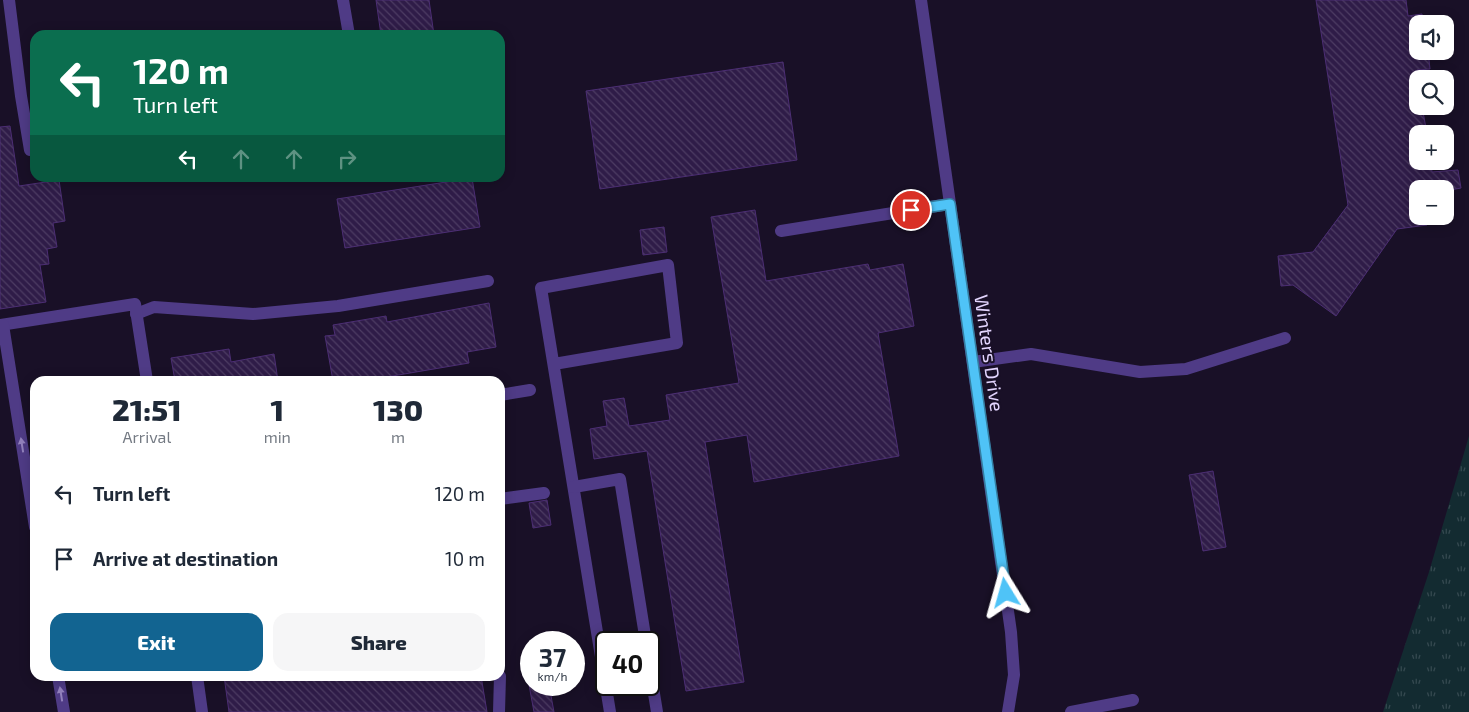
<!DOCTYPE html>
<html lang="en">
<head>
<meta charset="utf-8">
<style>
  :root { --surface:#fff; --page:#f6f6f7; --text:#1f2937; --muted:#747a83; --accent:#126491 }
  body { margin:0; font-family:"Exo 2",sans-serif; background:var(--page); color:var(--text); height:100vh; display:flex; flex-direction:column; font-size:19px; white-space:nowrap }
  * { box-sizing:border-box; margin:0 }
  p { font-size:16px; color:var(--muted) }
  .icon { flex:none; width:28px; height:28px; fill:none; stroke:currentColor; stroke-width:2; stroke-linecap:round; stroke-linejoin:round }
  .map { position:relative; flex:1; overflow:hidden }
  .drawer { position:absolute; left:30px; top:376px; width:475px; height:305px; display:flex; flex-direction:column; background:var(--surface); border-radius:15px; box-shadow:0 2px 12px #0003 }
  .drawer>* { flex:none }
  .hud { position:absolute; left:30px; top:30px; width:475px; height:152px; border-radius:15px; box-shadow:0 2px 12px #0003; background:#0b6e4f; color:#fff; overflow:hidden }
  .buttons { position:absolute; left:1409px; top:15px; display:grid; gap:10px }
  .buttons a { display:grid; place-items:center; width:45px; height:45px; border-radius:10px; background:var(--surface); box-shadow:0 2px 12px #0003; font-size:25px }
  .speed { position:absolute; left:520px; top:631px; display:flex; gap:10px; font-size:25px; font-weight:700; text-align:center }
  .speed>* { display:grid; place-content:center; width:65px; height:65px; border-radius:50%; background:var(--surface); box-shadow:0 2px 12px #0003; line-height:1 }
  .speed small { font-size:12px; font-weight:400 }
  .speed .limit { border:2px solid #111; border-radius:8px; background:#fff; color:#111 }
  .pin { position:absolute; display:grid; place-items:center; width:42px; height:42px; color:#fff; margin:-21px; border:2px solid #fff; border-radius:50%; box-shadow:0 1px 5px #0007 }
  .me { position:absolute; width:55px; margin:-28px; rotate:352deg; stroke-linejoin:round; filter:drop-shadow(0 0 4px #0008) }
  .turn { display:flex; align-items:center; gap:18px; height:105px; padding:0 20px; font-size:22px }
  .turn .icon { width:65px; height:65px; stroke-width:2.5 }
  .turn b { display:block; font-size:35px; line-height:42px }
  .lanes { display:flex; align-items:center; height:48px; padding:0 20px; background:#0003; justify-content:center; gap:25px; direction:ltr }
  .lanes .off { opacity:.35 }
  .eta { display:flex; justify-content:space-evenly; align-items:center; height:85px; text-align:center }
  .eta b { font-size:30px; font-weight:800; line-height:35px }
  .action { display:flex; gap:10px; margin-top:auto; padding:10px 20px }
  .action a { flex:1; height:58px; border-radius:15px; background:var(--accent); color:#fff; font-size:20px; font-weight:800; line-height:58px; text-align:center }
  .action a+a { background:var(--page); color:var(--text) }
  ul { padding:0; list-style:none }
  li { display:flex; align-items:center; gap:15px; height:65px; padding:0 20px }
  li div { flex:1 }
  li b { display:block; font-size:19px }
  li em { font-style:normal }
  .map>svg:first-child { display:block }
  .park { fill:url(#park-tufts) }
  .building { fill:url(#building-back-hatch); stroke:#4c2e74 }
  .lines { fill:none; stroke-linecap:round; stroke-linejoin:round }
  .minor { stroke:#4f3b86; stroke-width:12 }
  .oneway { fill:#9281bc }
  .route-casing { stroke:#337fa1; stroke-width:12 }
  .route { stroke:#4fc3f7; stroke-width:9 }
  .labels { text-anchor:middle; dominant-baseline:central; stroke-width:4; stroke-linejoin:round; paint-order:stroke }
  .street-label { font-size:19px; fill:#e4d6ff; stroke:#191027 }
</style>
</head>
<body>
<div class="map">
<svg width="1469" height="712" viewBox="0 0 1469 712">
  <defs>
    <pattern id="park-tufts" width="24" height="20" patternUnits="userSpaceOnUse" patternTransform="scale(1.25)"><rect width="24" height="20" fill="#132b31"/><path d="M3 7l-1-3M5 7V3M7 7l1-3M15 17l-1-3M17 17v-4M19 17l1-3" fill="none" stroke="#354950"/></pattern>
    <pattern id="building-back-hatch" width="6" height="6" patternUnits="userSpaceOnUse" patternTransform="scale(1.25)"><rect width="6" height="6" fill="#2f1c48"/><path d="M-1 5l2 2M0 0l6 6M5-1l2 2" fill="none" stroke="#4d3c63"/></pattern>
  </defs>
  <rect width="100%" height="100%" fill="#191027"/>
  <path class="park" d="M1469,436V712H1383L1429,572Z"/>
  <g class="building">
    <path d="M376,0H429L434,35H381Z"/>
    <path d="M1316,0H1406L1408,16L1422,14L1423,24H1418V51H1428L1430,69L1417,70L1418,106H1422L1427,134H1418V161H1431L1432,172L1458,170L1461,188L1445,191V189H1418V216H1426L1427,225L1397,229L1336,316L1293,285L1281,286L1278,256L1313,252L1348,205Z"/>
    <path d="M783,62L797,160L600,189L586,91Z"/>
    <path d="M10,126L19,186L59,180L65,221L53,223L57,247L47,249L49,264L40,265L46,302L0,309V127Z"/>
    <path d="M472,178L480,227L345,248L337,199Z"/>
    <path d="M755,210L766,281L868,264L870,270L903,264L914,326L878,333L899,456L754,482L747,435L705,442L744,682L686,691L647,451L594,459L590,429L607,426L603,401L624,398L629,426L670,420L666,395L739,383L711,217Z"/>
    <path d="M664,227L667,252L643,255L640,230Z"/>
    <path d="M489,303L496,347L467,352L469,363L363,381H333L325,336L335,335L333,325L386,316L387,322Z"/>
    <path d="M229,349L231,362L274,354L278,381H175L171,358Z"/>
    <path d="M1213,471L1226,547L1203,551L1189,475Z"/>
    <path d="M547,500L551,525L533,528L529,503Z"/>
    <path d="M224,676H481L487,712H229Z"/>
    <path d="M529,685H549L554,712H534Z"/>
  </g>
  <g class="lines">
    <g class="minor">
      <path d="M9,0L21,96L30,150"/>
      <path d="M343,0L349,35"/>
      <path d="M921,0L1011,632L1014,675L1008,712"/>
      <path d="M781,231L949,204"/>
      <path d="M136,314L154,307L253,314L338,306L488,281"/>
      <path d="M0,325L135,304L147,381"/>
      <path d="M3,325L35,527"/>
      <path d="M973,362L1031,354L1140,372L1186,369L1285,338"/>
      <path d="M554,364L677,343L668,265L541,288L610,712"/>
      <path d="M500,395L530,390"/>
      <path d="M574,487L620,479L646,642"/>
      <path d="M500,499L544,493"/>
      <path d="M649,663L657,712"/>
      <path d="M58,676L64,712"/>
      <path d="M197,676L202,712"/>
      <path d="M499,712L500,676"/>
      <path d="M1071,712L1133,700"/>
    </g>
  </g>
  <defs><path id="oneway-solid" d="M-6-.8H1V-3.2L6.5 0L1 3.2V.8H-6Z" transform="scale(1.25)"/></defs>
  <g class="oneway">
    <use href="#oneway-solid" transform="translate(22 445) rotate(-99)"/>
    <use href="#oneway-solid" transform="translate(61 694) rotate(-99)"/>
  </g>
  <g class="lines">
    <defs>
      <path id="route" d="M911,210L950,204L1006,593"/>
    </defs>
    <use href="#route" class="route-casing"/>
    <use href="#route" class="route"/>
  </g>
  <g class="labels">
    <g class="street-label">
      <text transform="translate(990 353) rotate(82)">Winters Drive</text>
    </g>
  </g>
</svg>
<div class="buttons">
<a><svg class="icon" aria-label="sound" viewBox="0 0 24 24"><path d="M4 9h4l5-4v14l-5-4H4zM17 9q2 3 0 6"/></svg></a>
<a><svg class="icon" aria-label="search" viewBox="0 0 24 24"><circle cx="10" cy="10" r="6"/><path d="M15 15l6 6"/></svg></a>
<a>+</a>
<a>−</a>
</div>
<div class="speed"><div>37<small>km/h</small></div><div class="limit">40</div></div>
<div class="pin" style="left:911px;top:210px;background:#d93025"><svg class="icon" aria-label="arrive" viewBox="0 0 24 24"><path d="M6 21V4h12l-3 4 3 4H6"/></svg></div>
<svg class="me" style="left:1006px;top:593px" viewBox="-20 -20 40 40"><path d="M0-17L14 15 0 8-14 15z" fill="#4fc3f7" stroke="#fff" stroke-width="4"/></svg>
<div class="hud">
<div class="turn"><svg class="icon" aria-label="left" viewBox="0 0 24 24"><path d="M17 20v-9H6M10 6l-5 5 5 5"/></svg><div><b>120 m</b>Turn left</div></div>
<div class="lanes"><svg class="icon" aria-label="left" viewBox="0 0 24 24"><path d="M17 20v-9H6M10 6l-5 5 5 5"/></svg><svg class="icon off" aria-label="ahead" viewBox="0 0 24 24"><path d="M12 20V5M6 11l6-6 6 6"/></svg><svg class="icon off" aria-label="ahead" viewBox="0 0 24 24"><path d="M12 20V5M6 11l6-6 6 6"/></svg><svg class="icon off" aria-label="right" viewBox="0 0 24 24"><path d="M7 20v-9h11M14 6l5 5-5 5"/></svg></div>
</div>
<section class="drawer">
<div class="eta">
<div><b>21:51</b><p>Arrival</p></div>
<div><b>1</b><p>min</p></div>
<div><b>130</b><p>m</p></div>
</div>
<ul>
<li><svg class="icon" aria-label="left" viewBox="0 0 24 24"><path d="M17 20v-9H6M10 6l-5 5 5 5"/></svg><div><b>Turn left</b></div><em>120 m</em></li>
<li><svg class="icon" aria-label="arrive" viewBox="0 0 24 24"><path d="M6 21V4h12l-3 4 3 4H6"/></svg><div><b>Arrive at destination</b></div><em>10 m</em></li>
</ul>
<div class="action"><a>Exit</a><a>Share</a></div>
</section>
</div>
</body>
</html>
